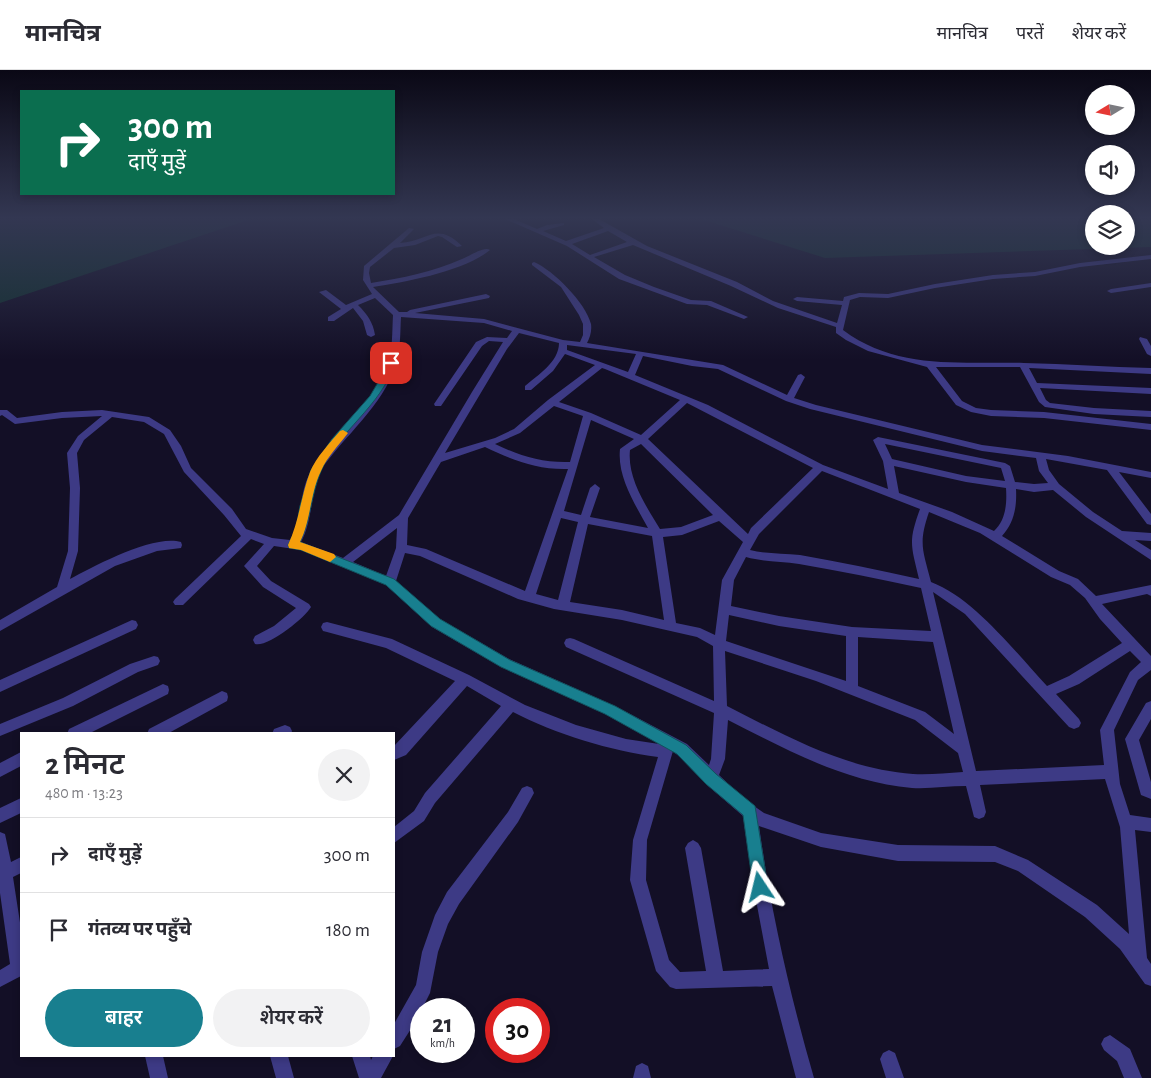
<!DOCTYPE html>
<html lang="hi">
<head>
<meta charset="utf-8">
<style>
  :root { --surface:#fff; --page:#f2f2f3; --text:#2b2b33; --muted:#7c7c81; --line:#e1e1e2; --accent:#187f8f }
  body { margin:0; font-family:"Alegreya Sans","Noto Sans Devanagari",sans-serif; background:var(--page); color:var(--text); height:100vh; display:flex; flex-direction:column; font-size:19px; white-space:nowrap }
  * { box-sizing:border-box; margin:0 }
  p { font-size:16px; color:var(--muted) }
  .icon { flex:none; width:28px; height:28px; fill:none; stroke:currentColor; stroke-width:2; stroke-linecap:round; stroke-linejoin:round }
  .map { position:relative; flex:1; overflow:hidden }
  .side { position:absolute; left:20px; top:662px; width:375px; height:325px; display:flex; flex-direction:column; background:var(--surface); border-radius:0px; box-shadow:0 2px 8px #0003 }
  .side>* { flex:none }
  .hud { position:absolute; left:20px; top:20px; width:375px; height:105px; border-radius:0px; box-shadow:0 2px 8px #0003; background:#0b6e4f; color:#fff; overflow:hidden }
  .needle { width:32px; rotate:260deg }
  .fabs { position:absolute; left:1085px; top:15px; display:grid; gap:10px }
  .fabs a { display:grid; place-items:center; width:50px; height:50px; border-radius:50%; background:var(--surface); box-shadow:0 2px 8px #0003; font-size:25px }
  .speed { position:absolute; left:410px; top:928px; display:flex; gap:10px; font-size:25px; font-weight:700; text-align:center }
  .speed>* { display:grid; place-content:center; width:65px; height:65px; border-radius:50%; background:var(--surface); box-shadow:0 2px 8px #0003; line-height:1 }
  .speed small { font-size:12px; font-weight:400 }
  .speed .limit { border:8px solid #d22; background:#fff; color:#111 }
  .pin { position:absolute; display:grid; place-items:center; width:42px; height:42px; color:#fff; margin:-21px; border-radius:10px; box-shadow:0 2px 8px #0006 }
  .me { position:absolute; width:55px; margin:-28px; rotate:350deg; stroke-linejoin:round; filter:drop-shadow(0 0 4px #0008) }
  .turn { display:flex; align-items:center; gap:18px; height:105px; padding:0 25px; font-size:22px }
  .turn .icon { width:65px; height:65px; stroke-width:2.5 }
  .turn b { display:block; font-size:35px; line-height:42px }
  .round { display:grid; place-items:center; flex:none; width:52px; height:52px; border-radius:26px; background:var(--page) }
  .head { display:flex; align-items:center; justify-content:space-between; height:85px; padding:0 25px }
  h1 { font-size:30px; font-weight:600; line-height:38px }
  .action { display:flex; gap:10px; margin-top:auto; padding:10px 25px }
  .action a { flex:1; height:58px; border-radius:30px; background:var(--accent); color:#fff; font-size:20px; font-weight:600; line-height:58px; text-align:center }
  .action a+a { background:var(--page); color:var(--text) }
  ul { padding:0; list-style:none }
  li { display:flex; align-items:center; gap:15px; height:75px; padding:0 25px; border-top:1px solid var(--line) }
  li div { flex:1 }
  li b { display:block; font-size:19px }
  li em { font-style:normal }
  header { display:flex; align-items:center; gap:30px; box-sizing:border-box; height:70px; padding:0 25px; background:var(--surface); border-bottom:1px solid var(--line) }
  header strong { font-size:24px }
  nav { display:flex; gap:28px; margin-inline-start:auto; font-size:18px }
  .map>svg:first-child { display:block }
  .green { fill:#12302f }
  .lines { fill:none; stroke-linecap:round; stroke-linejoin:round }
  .street { fill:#3d3a85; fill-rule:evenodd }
  .route { fill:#187f8f; stroke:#10535d }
  .slow { fill:#f59e0b }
</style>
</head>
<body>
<header>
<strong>मानचित्र</strong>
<nav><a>मानचित्र</a><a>परतें</a><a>शेयर करें</a></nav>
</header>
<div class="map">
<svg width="1151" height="1008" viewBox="0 0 1151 1008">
  <rect width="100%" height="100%" fill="#130f26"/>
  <g class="green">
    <path d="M0,149H251L0,233Z"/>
    <path d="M701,149H1094V176H1126V149H1151V177L825,188Z"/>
  </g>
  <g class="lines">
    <g class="street">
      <path d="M505,149H514L537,159L547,155L564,153V155L543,161L566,171L604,158L592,149H599L647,176L737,212L773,231L837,253L842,235L797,231L793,229L797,227L843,231L844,227L859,223L888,224L935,214L993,205L1035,202L1080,193L1151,185V189L1080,197L1035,206L993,209L935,218L888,228L860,227L850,230L843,260C898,301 961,291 1024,293C1067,294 1109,297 1151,298V304L1029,298L1037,313L1151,318V324L1040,318L1046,330L1050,333L1094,338L1151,341V347L1094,344L1045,337L1039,332L1020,297H936L962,331L976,338L991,340L1044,342L1151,354V360L1044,348L991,346L971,342L956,335L927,297L868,281L846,270L836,263V257L778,238L731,216L633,175L594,187L625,205L654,217L691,230L711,231L748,247L744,249L707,235L687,234L619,209L567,176ZM608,161L627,172L590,185L572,174Z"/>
      <path d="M409,158L414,159L400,173C429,171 436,151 462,176L457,177L442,167L438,166L415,175L394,178L370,197L369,203L371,213C402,208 433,202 462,189C470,186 484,176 490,180C465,201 406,212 373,217L399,242H407L410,240L486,224L490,226L489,228L415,243L484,249L563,270L580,272L583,265V254L579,245L561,217L532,195V193L534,192C553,200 586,233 591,254C592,261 590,267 587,273L723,295L787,325L798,305L801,304L805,307L794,328L816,335L982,375L1068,386L1151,402V408L1119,402L1151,444V455L1147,454L1107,400L1046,389L1049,400L1059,414L1093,442L1122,461L1151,463V471L1135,470L1151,480V490L1086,447L1053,420L1034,422L1016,419C1017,437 1014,453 1002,466L1059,501L1078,509L1096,526L1151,515V526L1147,524L1102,534L1151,586V600L1138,610L1114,660L1120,714L1130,745L1151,748V762L1135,760L1147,888L1151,894V916L1145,914L1120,879L1085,847L1018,801L995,792L898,791L821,777L759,756C771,842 790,925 814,1008H796L772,916L676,919L670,917L656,901L630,810L633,770L658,687C611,681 555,664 513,642L435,733L424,751L394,773V757L414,741L425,723L501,636L467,616L406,685L394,690V676L455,611L386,578L327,562L323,561L321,557L323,553L327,552L392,569L469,605L525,635L576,655L626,669L659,674L605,644L501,597L432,557L386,515L301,480L274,476L257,496L271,511L309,534L311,537C305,548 267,578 255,574L253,570L255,566L274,556L296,538L263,517L244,496L264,474L251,469L183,535H175L173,532L175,529L241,466L224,445L184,402L164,364L144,352L112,347L84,370L77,383L80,418L78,481L70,509C94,496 154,464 181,472L182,475L181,478L157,481L115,496L0,561V550L57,517L68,481L70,418L67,383L78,366L102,346L62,348L15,354L2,345L0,346V340H7L17,348L62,342L102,340L149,347L170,360L181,376L191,398L232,439L246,459L272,468L290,470C302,451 299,425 309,405C328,365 372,340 387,297C393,280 392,262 393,245L375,228L358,235C367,244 373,252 375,265L371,267L367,265L363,251L353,238L334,251H328V247L341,239L319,222L326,220L346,235L372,224L363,210L364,196ZM401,247L484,253L512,261L507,268L487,267L476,272L434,334L435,336H441L482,276L489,271L503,272L472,322L399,445L343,488L301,472C313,450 310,423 321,400C343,367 384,335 395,296C401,280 400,264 401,247ZM519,263L559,273C559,292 538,305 525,316V320H531L553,301L565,284L595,295L548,330L514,359L495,368L445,383L507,279ZM567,275L636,284L628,302L567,280ZM643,286L692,296L718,299L786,331L810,339L982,381L1036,388L1039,401L1048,413L1034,414L1015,412L1010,396L1005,393L878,367L873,370L883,391L888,419L823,395L708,335L635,305ZM602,298L605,299L680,330L641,365L591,343L559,332ZM687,333L813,398L751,458L748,464L648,369ZM554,336L583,346L570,392C542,393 520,386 495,374L520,363ZM591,350L634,369L620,379C617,407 635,434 648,458L590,447L600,418L595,414L590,418L581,445L564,441ZM641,374L713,445L681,457L660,459C646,436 627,408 630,380ZM885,374L1001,398L1005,411L966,406L892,389ZM485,377C512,390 537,400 568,399L525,521L426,479L407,475L408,448L441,392ZM894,396L966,412L1006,418C1007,433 1006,450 994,461L952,442L899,423ZM822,401L920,439C908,472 911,475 919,509C879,500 840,492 800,485C783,483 766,484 750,480L759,464ZM929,442L980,463L1051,507L1070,515L1085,528L1100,549L1122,573L1069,606L1047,616C1015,582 974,528 931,512C923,480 918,474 929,442ZM561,448L578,452L558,530L536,524ZM719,451L743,472L722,510L715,565L700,558L676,553L663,467L682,465ZM588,454L652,466L664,550L622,540L570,532ZM397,458L396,478L386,506L353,492ZM405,483L420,486L518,529L554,539L622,550L697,567L713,576L714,631L574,569L570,568L566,569L564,573L566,577L714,643L711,689L709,695L687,674L615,636L509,589L440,549L396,511ZM746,487C764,492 781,491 799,494C840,501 880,509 921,518L931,561L852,557L779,546L731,536L734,510ZM933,522L965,544L1069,657L1074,659L1079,657L1081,653L1079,649L1056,624L1079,614L1130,581L1141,592L1130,602L1100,660L1104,695L976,701ZM729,545L779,556L846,566V611L726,571ZM858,567L933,572L954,664L925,642L858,616ZM725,581L816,611L915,650L958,683L963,702C946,703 929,705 913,704C845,699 786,666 727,636ZM728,650C787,680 845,712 912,718C930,719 948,716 966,716L974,747L979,749L984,747L986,742L980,715L1105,709L1120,757L1129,864L1097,835L1028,790L995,776L898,775L821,763L764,743L744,729L719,705L725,689ZM673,681L705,710L706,714L743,746L752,809L769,899L723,901L701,778L698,773L693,770L688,773L685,778L706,901L680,902L669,890L646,810L647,770Z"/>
      <path d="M1151,213V217L1111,223L1107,221L1111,219Z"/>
      <path d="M1140,267L1147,269L1151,276V286L1147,284L1139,269Z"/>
      <path d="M132,550L136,551L138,555L136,559L0,622V610Z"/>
      <path d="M154,586L158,587L160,591L158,595L138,602L73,636L0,666V654L63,628L130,594Z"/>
      <path d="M163,614L168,616L169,620L168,624L88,664H67L69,659Z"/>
      <path d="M222,621L227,623L228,627L227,631L167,664H147L149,659Z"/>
      <path d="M1151,631V649L1139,670L1151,712V729L1141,725L1125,669L1146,633Z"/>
      <path d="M285,655L290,657L292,661L291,664H272L274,659Z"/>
      <path d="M21,682V696L0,707V693Z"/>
      <path d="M527,716L532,718L534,723L518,752L459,834L448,854L438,882L430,923L416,951L400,976L394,979V954L416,915L422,882L435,845L447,822L508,742L522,718Z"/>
      <path d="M21,728V743L0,753V738Z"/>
      <path d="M0,762L5,764L11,792L21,787V803L13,807L21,859V906L0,917V900L10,894L0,823Z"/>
      <path d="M1110,965L1130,979L1142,1008H1124L1117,991L1104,980L1101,974L1104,968Z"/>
      <path d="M889,980L895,983L904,1008H886L880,989L883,983Z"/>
      <path d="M145,986H163L168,1008H150Z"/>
      <path d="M270,986H288L294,1008H276Z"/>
      <path d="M352,986H370L371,990L373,986H393L381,1008H359Z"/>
      <path d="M642,993L648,996L651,1008H633L636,996Z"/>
    </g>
  </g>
  <linearGradient id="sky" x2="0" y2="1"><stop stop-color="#0a0815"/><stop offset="0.51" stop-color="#333752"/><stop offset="1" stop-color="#333752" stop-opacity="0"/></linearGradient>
  <rect width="1151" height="290" fill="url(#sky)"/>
  <path class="route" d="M388,291L395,293C381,337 338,361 321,401C311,424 311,450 300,472L394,509L440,549L510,590L615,636L686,675L716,704L755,736L768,817L766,823L760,825L755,823L753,817L743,745L706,714L677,684L605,644L501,597L431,556L386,515L301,480L289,478L288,475L296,459L300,436L311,400L332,369L370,326L383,304Z"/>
  <path class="slow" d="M343,360L348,363C339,375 327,387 321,401C310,423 311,450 300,472L334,484L336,487L330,492L301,480L289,478L288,475C299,452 301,426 310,402C316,387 330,373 340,361Z"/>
</svg>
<div class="fabs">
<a><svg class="needle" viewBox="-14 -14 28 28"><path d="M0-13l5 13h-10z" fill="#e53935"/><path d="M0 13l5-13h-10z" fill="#7c7c81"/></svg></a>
<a><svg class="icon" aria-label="sound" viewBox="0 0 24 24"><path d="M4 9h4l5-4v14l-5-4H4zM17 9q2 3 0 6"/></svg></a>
<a><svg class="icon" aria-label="layers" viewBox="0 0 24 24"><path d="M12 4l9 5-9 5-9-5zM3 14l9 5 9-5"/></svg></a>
</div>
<div class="speed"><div>21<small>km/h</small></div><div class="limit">30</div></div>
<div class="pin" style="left:391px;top:293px;background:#d93025"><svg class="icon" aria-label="arrive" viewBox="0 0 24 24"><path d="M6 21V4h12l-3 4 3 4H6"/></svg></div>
<svg class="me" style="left:760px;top:817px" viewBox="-20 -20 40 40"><path d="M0-17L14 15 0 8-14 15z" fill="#187f8f" stroke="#fff" stroke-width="4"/></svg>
<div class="hud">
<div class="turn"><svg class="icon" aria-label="right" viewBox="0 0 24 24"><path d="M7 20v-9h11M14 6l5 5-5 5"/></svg><div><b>300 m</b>दाएँ मुड़ें</div></div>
</div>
<section class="side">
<div class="head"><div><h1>2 मिनट</h1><p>480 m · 13:23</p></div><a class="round"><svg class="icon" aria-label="close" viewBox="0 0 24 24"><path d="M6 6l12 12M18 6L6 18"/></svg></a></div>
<ul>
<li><svg class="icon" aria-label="right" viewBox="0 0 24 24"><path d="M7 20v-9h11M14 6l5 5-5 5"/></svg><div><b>दाएँ मुड़ें</b></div><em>300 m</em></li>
<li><svg class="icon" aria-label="arrive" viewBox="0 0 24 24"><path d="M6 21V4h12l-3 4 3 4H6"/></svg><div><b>गंतव्य पर पहुँचे</b></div><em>180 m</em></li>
</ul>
<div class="action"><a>बाहर</a><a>शेयर करें</a></div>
</section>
</div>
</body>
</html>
